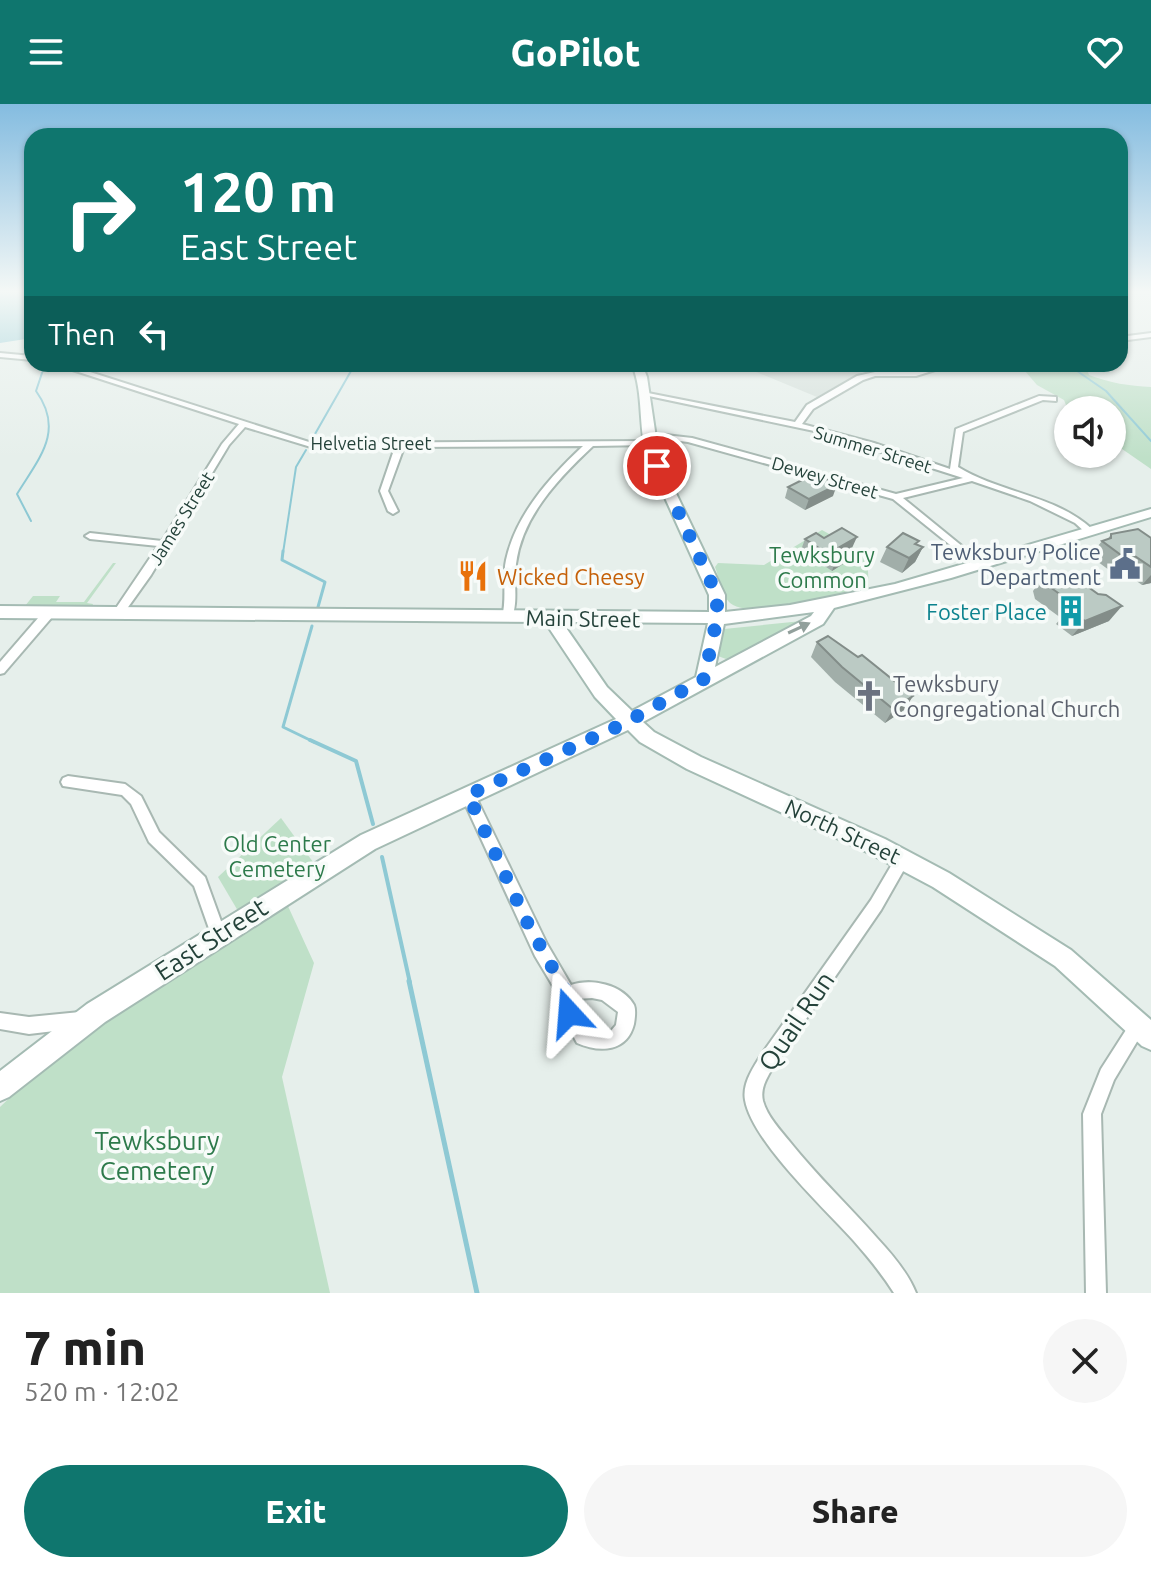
<!DOCTYPE html>
<html lang="en">
<head>
<meta charset="utf-8">
<style>
  :root { --surface:#fff; --page:#f6f6f6; --text:#222; --muted:#767676; --accent:#0f766e }
  body { margin:0; font-family:Ubuntu,sans-serif; background:var(--page); color:var(--text); height:100vh; display:flex; flex-direction:column; font-size:30px; white-space:nowrap }
  * { box-sizing:border-box; margin:0 }
  p { font-size:26px; color:var(--muted) }
  .icon { flex:none; width:44px; height:44px; fill:none; stroke:currentColor; stroke-width:2; stroke-linecap:round; stroke-linejoin:round }
  .map { position:relative; height:1189px; overflow:hidden }
  .drawer { display:flex; flex-direction:column; background:var(--surface); flex:1 }
  .drawer>* { flex:none }
  .banner { position:absolute; left:24px; top:24px; width:1104px; height:244px; border-radius:24px; box-shadow:0 2px 6px #0004; background:#0f766e; color:#fff; overflow:hidden }
  .fabs { position:absolute; left:1054px; top:292px; display:grid; gap:16px }
  .fabs a { display:grid; place-items:center; width:72px; height:72px; border-radius:50%; background:var(--surface); box-shadow:0 2px 6px #0004; font-size:40px }
  .pin { position:absolute; display:grid; place-items:center; width:68px; height:68px; color:#fff; margin:-34px; border:4px solid #fff; border-radius:50%; box-shadow:0 2px 8px #0007 }
  .me { position:absolute; width:88px; margin:-44px; rotate:341deg; stroke-linejoin:round; filter:drop-shadow(0 0 6px #0008) }
  .turn { display:flex; align-items:center; gap:28px; height:168px; padding:0 24px; font-size:36px }
  .turn .icon { width:104px; height:104px; stroke-width:2.5 }
  .turn b { display:block; font-size:56px; line-height:68px }
  .then { display:flex; align-items:center; height:76px; padding:0 24px; background:#0003; gap:16px; font-size:30px }
  .round { display:grid; place-items:center; flex:none; width:84px; height:84px; border-radius:42px; background:var(--page) }
  .head { display:flex; align-items:center; justify-content:space-between; height:136px; padding:0 24px }
  h1 { font-size:48px; font-weight:800; line-height:60px }
  .action { display:flex; gap:16px; margin-top:auto; padding:16px 24px }
  .action a { flex:1; height:92px; border-radius:48px; background:var(--accent); color:#fff; font-size:32px; font-weight:800; line-height:92px; text-align:center }
  .action a+a { background:var(--page); color:var(--text) }
  header { display:flex; justify-content:space-between; align-items:center; height:104px; padding:0 24px; background:var(--accent); color:#fff; font-size:36px; font-weight:800 }
  .map>svg:first-child { display:block }
  .built { fill:#d4dfda }
  .green { fill:#bfe0c8 }
  .water { fill:#8ec9d4 }
  .lines { fill:none; stroke-linecap:round; stroke-linejoin:round }
  .stream-far3 { stroke:#8ec9d4; stroke-width:2 }
  .stream-far2 { stroke:#8ec9d4; stroke-width:3 }
  .stream-far1 { stroke:#8ec9d4; stroke-width:4 }
  .stream { stroke:#8ec9d4; stroke-width:5 }
  .street-casing { stroke:#a8b8b2; stroke-width:4 }
  .secondary-casing { stroke:#a4bbb3; stroke-width:4 }
  .street { fill:#fff; fill-rule:evenodd }
  .secondary { fill:#fff; fill-rule:evenodd }
  .wall { fill:#a1aea9 }
  .shaded-wall { fill:#838d89 }
  .building { fill:#bbcac4; stroke:#838d89; stroke-width:2 }
  .oneway { fill:#92a09c }
  .route { stroke:#1a73e8; stroke-width:14; stroke-dasharray:0 25.2 }
  .labels { text-anchor:middle; dominant-baseline:central; stroke-width:7; stroke-linejoin:round; paint-order:stroke }
  .far-street-label { font-size:18px; fill:#24423a; stroke:#f7fbf9 }
  .service-label { font-size:22px; fill:#4e5e75; stroke:#f7fbf9; text-anchor:end }
  .park-label { font-size:22px; fill:#2d7a4b; stroke:#f7fbf9 }
  .food-label { font-size:22px; fill:#c56008; stroke:#f7fbf9; text-anchor:start }
  .culture-label { font-size:22px; fill:#0d838f; stroke:#f7fbf9; text-anchor:end }
  .street-label { font-size:22px; fill:#24423a; stroke:#f7fbf9 }
  .worship-label { font-size:22px; fill:#5b616d; stroke:#f7fbf9; text-anchor:start }
  .near-street-label { font-size:26px; fill:#24423a; stroke:#f7fbf9 }
  .near-park-label { font-size:26px; fill:#2d7a4b; stroke:#f7fbf9 }
</style>
</head>
<body>
<header><svg class="icon" aria-label="menu" viewBox="0 0 24 24"><path d="M4 6h16M4 12h16M4 18h16"/></svg>GoPilot<svg class="icon" aria-label="heart" viewBox="0 0 24 24"><path d="M12 20l-8-8c-3-5 5-10 8-4 3-6 11-1 8 4z"/></svg></header>
<div class="map">
<svg width="1151" height="1189" viewBox="0 0 1151 1189">
  <rect width="100%" height="100%" fill="#e6efeb"/>
  <path class="built" d="M737,260H877L817,293Z"/>
  <g class="green">
    <path d="M1019,260H1085L1089,271C1110,279 1129,282 1151,283V365L1112,338V306H1068L1064,296L1037,281Z"/>
    <path d="M822,426L867,451L869,484C842,490 748,518 729,498C721,490 719,473 715,463L718,459L764,461Z"/>
    <path d="M113,459H116L87,499L93,500L92,503L25,502L33,492H60L56,498H84Z"/>
    <path d="M802,517L795,524L726,555L718,552L724,525Z"/>
    <path d="M281,714L313,758L238,807L218,773Z"/>
    <path d="M287,800L314,859L282,973L330,1189H0V1003C83,921 190,863 287,800Z"/>
  </g>
  <path class="water" d="M0,188H32V234L0,239Z"/>
  <g class="lines">
    <g class="stream-far3">
      <path d="M1067,260L1106,287L1151,337"/>
      <path d="M311,337L355,260"/>
      <path d="M31,417L17,390C39,354 65,327 36,287L45,260"/>
      <path d="M283,449L296,363L306,346"/>
    </g>
    <g class="stream-far2">
      <path d="M283,447L282,456L325,478L318,503"/>
      <path d="M312,522L283,623L314,638"/>
    </g>
    <g class="stream-far1">
      <path d="M310,636L356,657L373,720"/>
      <path d="M382,753L410,879"/>
    </g>
    <path class="stream" d="M409,877L477,1189"/>
    <defs>
      <g id="street">
        <path d="M1151,229V233L1120,237V233Z"/>
        <path d="M0,249L32,252V256L0,253Z"/>
        <path d="M54,260H65L312,339L649,337L653,339L649,341L593,342C559,374 522,412 516,460C513,479 519,498 511,516L507,517L502,513C507,494 502,475 506,456C516,410 550,373 583,342L404,343L388,387L398,407L393,410L388,407L380,387L395,343H311L245,323L229,341L151,471L121,513L117,514L112,510L158,442L90,435L85,432L90,429L162,437L222,340L239,320Z"/>
        <path d="M942,260H954L916,272H875L863,276L813,305L802,320L874,339L950,365L956,325L1039,292L1056,293V297L1043,296L963,328L958,363C1000,389 1055,391 1092,425V429H1086L1075,419L1030,397L972,377L903,394L984,460V464L980,465L893,395L688,338L648,333L644,331L648,329L692,334L896,390L963,374L819,328L644,291L648,289L795,318L807,301L857,272L875,268H916Z"/>
        <path d="M49,505L53,506L54,509L53,512L4,569L0,570V558L45,506Z"/>
        <path d="M68,672L125,680L141,692L159,728L205,773L226,831L223,836L218,839L213,836L194,782L149,738L131,700L122,691L63,682L61,678L63,674Z"/>
        <path d="M468,685L473,687L547,840L571,881C591,874 622,880 634,901C636,906 635,914 634,920C627,948 600,949 577,939L561,909L559,892L535,852L461,691L463,687ZM592,894L602,896L618,908L616,921L610,928L588,926L577,907L576,895Z"/>
        <path d="M903,748L908,750L910,755L881,806L773,963C767,974 760,984 763,997C767,1012 781,1027 790,1038C817,1072 849,1102 877,1134C892,1150 908,1169 916,1189H894C882,1170 868,1153 853,1136C824,1104 752,1037 745,996C742,980 753,964 761,951L871,796L898,750Z"/>
        <path d="M80,908L86,910L88,916L86,922L80,924L29,930L0,925V909L29,913Z"/>
        <path d="M1139,913L1145,915L1147,921L1114,976L1101,1010L1106,1189H1086L1083,1010L1101,965L1133,915Z"/>
      </g>
      <path id="secondary" d="M632,260H642L647,273L659,354L725,491V508L790,501L895,480L1151,405V413L951,474L834,504L823,520L643,618L654,628L701,653L885,735L949,769L1071,846L1151,916V946L1142,942L1055,862L933,783L869,749L687,665L640,638L628,626L375,745L105,918L9,993L0,997V967L87,900L361,731L616,615L595,593L545,518L0,514V502L709,508V491L647,354C638,323 644,291 632,260ZM814,508L811,512L715,563L724,520ZM562,518L708,519L696,573L632,607L607,583Z"/>
    </defs>
    <use href="#street" class="street-casing"/>
    <use href="#secondary" class="secondary-casing"/>
    <use href="#street" class="street"/>
    <use href="#secondary" class="secondary"/>
  </g>
  <g class="wall">
    <path d="M788,383L833,392L805,406L785,394Z"/>
    <path d="M1111,430L1151,434V479L1142,481L1117,463L1109,466L1090,452L1102,437L1108,435Z"/>
    <path d="M824,434L852,444L845,448L847,449L843,460L832,467L801,446L805,435Z"/>
    <path d="M917,440L923,443L915,458L902,469L880,458L887,443Z"/>
    <path d="M1044,472L1109,517L1072,532L1056,520L1061,514L1035,495L1033,487Z"/>
    <path d="M817,538L913,592L904,606L885,619L835,578L811,553Z"/>
  </g>
  <g class="shaded-wall">
    <path d="M837,381L833,392L805,406L809,395Z"/>
    <path d="M857,433L852,444L834,455L838,444Z"/>
    <path d="M923,443L915,458L902,469L909,454Z"/>
    <path d="M1129,448L1117,463L1109,466L1121,451Z"/>
    <path d="M847,449L843,460L832,467L836,455Z"/>
    <path d="M1151,471V479L1142,481Z"/>
    <path d="M1122,502L1109,517L1072,532L1085,517Z"/>
    <path d="M913,592L904,606L885,619L893,605Z"/>
  </g>
  <g class="building">
    <path d="M816,369L837,381L809,395L788,383Z"/>
    <path d="M842,424L857,433L838,444L847,449L836,455L805,435L816,429L824,434Z"/>
    <path d="M1138,425L1151,434V463L1129,448L1121,451L1102,437L1111,434V430Z"/>
    <path d="M903,429L919,437L915,440L923,443L909,454L887,443Z"/>
    <path d="M1058,467L1065,472L1070,470L1098,490L1106,491L1122,502L1085,517L1068,505L1073,500L1046,480L1044,472Z"/>
    <path d="M828,532L858,553L862,551L913,592L893,605L842,563L817,538Z"/>
  </g>
  <defs><path id="oneway-solid" d="M-6-.8H1V-3.2L6.5 0L1 3.2V.8H-6Z" transform="scale(2)"/></defs>
  <use class="oneway" href="#oneway-solid" transform="translate(799 524) rotate(-25)"/>
  <linearGradient id="sky" x2="0" y2="1"><stop stop-color="#84bce0"/><stop offset="0.53" stop-color="#f4f8f6"/><stop offset="1" stop-color="#f4f8f6" stop-opacity="0"/></linearGradient>
  <rect width="1151" height="354" fill="url(#sky)"/>
  <g class="lines">
    <path class="route" d="M569,909L567,890L527,818L468,691L621,621L704,575L717,514V491L657,362"/>
  </g>
  <defs>
    <symbol id="civic-bare" viewBox="-9 -9 18 18"><path d="M-.6-6.5H3V-4.5H.6V-3L4-1V1h2V6H-6V1h2V-1L-.6-3ZM-1.2 2.5V6h2.4V2.5Z" fill="#5c6f8a" stroke="#f7fbf9" stroke-width="2.5" paint-order="stroke"/></symbol>
    <symbol id="restaurant-bare" viewBox="-9 -9 18 18"><path d="M-5-6h1v4h1v-4h1v4h1v-4h1v5L-1.5 .5V6h-2V.5L-5-1ZM5-6V6H3V1.5H1.5Q1.5-4 5-6Z" fill="#e8710a" stroke="#f7fbf9" stroke-width="2.5" paint-order="stroke"/></symbol>
    <symbol id="building-bare" viewBox="-9 -9 18 18"><path d="M-4-6H4V6H1V3H-1V6H-4ZM-2.5-4.3h1.7v1.8h-1.7ZM.8-4.3h1.7v1.8H.8ZM-2.5-1h1.7V.8h-1.7ZM.8-1h1.7V.8H.8Z" fill="#0f9aa8" stroke="#f7fbf9" stroke-width="2.5" paint-order="stroke"/></symbol>
    <symbol id="church-bare" viewBox="-9 -9 18 18"><path d="M-1.2-6h2.4v3.5h3.3v2.4h-3.3V6h-2.4V-.1h-3.3v-2.4h3.3Z" fill="#6b7280" stroke="#f7fbf9" stroke-width="2.5" paint-order="stroke"/></symbol>
  </defs>
  <g fill-rule="evenodd">
    <use href="#civic-bare" x="1103" y="438" width="44" height="44"/>
    <use href="#restaurant-bare" x="451" y="450" width="44" height="44"/>
    <use href="#building-bare" x="1049" y="485" width="44" height="44"/>
    <use href="#church-bare" x="847" y="570" width="44" height="44"/>
  </g>
  <g class="labels">
    <g class="far-street-label">
      <text x="371" y="339">Helvetia Street</text>
      <text transform="translate(873 345) rotate(17)">Summer Street</text>
      <text transform="translate(825 373) rotate(16)">Dewey Street</text>
      <text transform="translate(181 414) rotate(-58)">James Street</text>
    </g>
    <g class="service-label">
      <text x="1101" y="447">Tewksbury Police<tspan x="1101" dy="25">Department</tspan></text>
    </g>
    <g class="park-label">
      <text x="822" y="450">Tewksbury<tspan x="822" dy="25">Common</tspan></text>
      <text x="277" y="739">Old Center<tspan x="277" dy="25">Cemetery</tspan></text>
    </g>
    <g class="food-label">
      <text x="497" y="472">Wicked Cheesy</text>
    </g>
    <g class="culture-label">
      <text x="1047" y="507">Foster Place</text>
    </g>
    <g class="street-label">
      <text transform="translate(583 514) rotate(1)">Main Street</text>
      <text transform="translate(843 727) rotate(25)">North Street</text>
    </g>
    <g class="worship-label">
      <text x="893" y="579">Tewksbury<tspan x="893" dy="25">Congregational Church</tspan></text>
    </g>
    <g class="near-street-label">
      <text transform="translate(211 835) rotate(-33)">East Street</text>
      <text transform="translate(796 917) rotate(-56)">Quail Run</text>
    </g>
    <g class="near-park-label">
      <text x="157" y="1036">Tewksbury<tspan x="157" dy="30">Cemetery</tspan></text>
    </g>
  </g>
</svg>
<div class="fabs">
<a><svg class="icon" aria-label="sound" viewBox="0 0 24 24"><path d="M4 9h4l5-4v14l-5-4H4zM17 9q2 3 0 6"/></svg></a>
</div>
<div class="pin" style="left:657px;top:362px;background:#d93025"><svg class="icon" aria-label="arrive" viewBox="0 0 24 24"><path d="M6 21V4h12l-3 4 3 4H6"/></svg></div>
<svg class="me" style="left:569px;top:909px" viewBox="-20 -20 40 40"><path d="M0-17L14 15 0 8-14 15z" fill="#1a73e8" stroke="#fff" stroke-width="4"/></svg>
<div class="banner">
<div class="turn"><svg class="icon" aria-label="right" viewBox="0 0 24 24"><path d="M7 20v-9h11M14 6l5 5-5 5"/></svg><div><b>120 m</b>East Street</div></div>
<div class="then">Then<svg class="icon" aria-label="left" viewBox="0 0 24 24"><path d="M17 20v-9H6M10 6l-5 5 5 5"/></svg></div>
</div>
</div>
<section class="drawer">
<div class="head"><div><h1>7 min</h1><p>520 m · 12:02</p></div><a class="round"><svg class="icon" aria-label="close" viewBox="0 0 24 24"><path d="M6 6l12 12M18 6L6 18"/></svg></a></div>
<div class="action"><a>Exit</a><a>Share</a></div>
</section>
</body>
</html>
